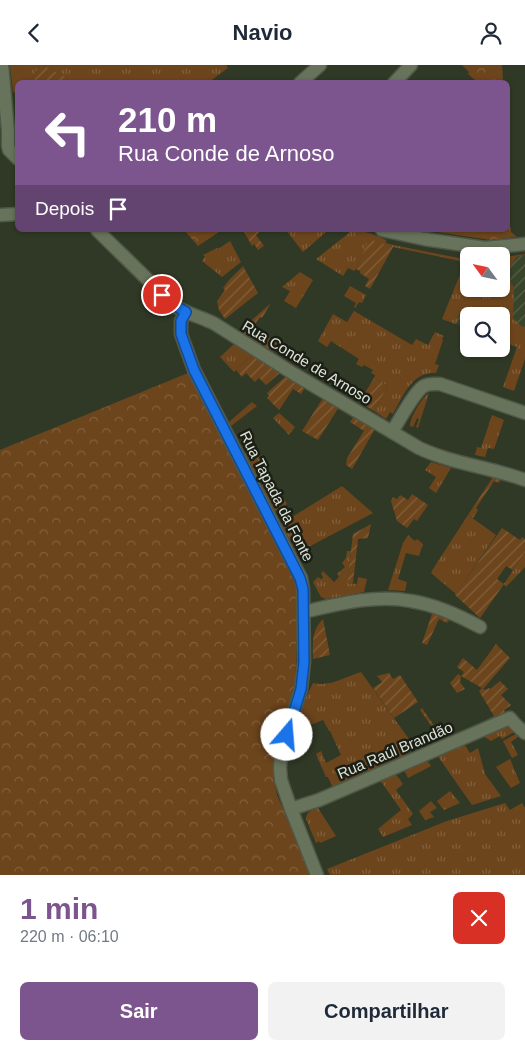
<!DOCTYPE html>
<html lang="pt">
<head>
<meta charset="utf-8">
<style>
  :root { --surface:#fff; --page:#f2f2f3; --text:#1f2937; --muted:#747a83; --accent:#7c558e }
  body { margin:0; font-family:Helvetica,sans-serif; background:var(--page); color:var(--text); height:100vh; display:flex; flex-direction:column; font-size:19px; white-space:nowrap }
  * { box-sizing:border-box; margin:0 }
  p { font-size:16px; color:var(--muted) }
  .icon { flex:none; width:28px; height:28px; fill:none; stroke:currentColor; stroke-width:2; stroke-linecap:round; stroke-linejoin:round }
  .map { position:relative; height:810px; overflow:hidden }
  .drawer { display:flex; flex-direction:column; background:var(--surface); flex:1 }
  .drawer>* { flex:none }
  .hud { position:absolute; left:15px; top:15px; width:495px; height:152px; border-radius:8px; box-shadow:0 1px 4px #0004; background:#7c558e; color:#fff; overflow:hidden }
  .needle { width:32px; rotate:303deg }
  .fabs { position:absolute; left:460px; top:182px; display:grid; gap:10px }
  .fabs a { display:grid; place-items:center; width:50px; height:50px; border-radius:8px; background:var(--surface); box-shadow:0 1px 4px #0004; font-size:25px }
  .pin { position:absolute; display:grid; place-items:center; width:42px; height:42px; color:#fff; margin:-21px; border:2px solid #fff; border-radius:50%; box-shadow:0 1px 5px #0007 }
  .me { position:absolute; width:55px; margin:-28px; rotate:18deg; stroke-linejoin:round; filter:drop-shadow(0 0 4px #0008) }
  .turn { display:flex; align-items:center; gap:18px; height:105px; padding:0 20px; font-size:22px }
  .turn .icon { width:65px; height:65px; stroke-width:2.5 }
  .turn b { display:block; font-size:35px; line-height:42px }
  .then { display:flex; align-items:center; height:48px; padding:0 20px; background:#0003; gap:10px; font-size:19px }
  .round { display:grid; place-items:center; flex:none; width:52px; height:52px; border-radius:8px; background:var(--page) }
  .overview { display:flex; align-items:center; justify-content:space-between; height:85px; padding:0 20px }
  h1 { font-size:30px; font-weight:700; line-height:38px; color:var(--accent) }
  .cta { display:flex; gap:10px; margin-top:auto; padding:10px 20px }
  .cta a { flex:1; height:58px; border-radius:8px; background:var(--accent); color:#fff; font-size:20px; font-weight:700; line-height:58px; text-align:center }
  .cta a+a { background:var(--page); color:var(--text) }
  header { display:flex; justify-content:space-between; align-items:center; height:65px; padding:0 20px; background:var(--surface); font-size:22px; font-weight:700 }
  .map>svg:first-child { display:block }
  .industrial { fill:url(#industrial-furrows) }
  .grass { fill:url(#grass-tufts) }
  .forest { fill:url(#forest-crowns) }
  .garden { fill:url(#garden-furrows) }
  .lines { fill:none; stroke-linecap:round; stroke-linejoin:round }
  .minor-casing { stroke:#4f5746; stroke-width:15 }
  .minor { stroke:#68735c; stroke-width:12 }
  .route-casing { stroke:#114b97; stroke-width:12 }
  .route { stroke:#1a73e8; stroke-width:9 }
  .labels { text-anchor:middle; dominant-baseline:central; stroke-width:5; stroke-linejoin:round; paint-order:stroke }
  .street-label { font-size:15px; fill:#dee5d8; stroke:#1b1f16 }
</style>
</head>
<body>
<header><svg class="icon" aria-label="back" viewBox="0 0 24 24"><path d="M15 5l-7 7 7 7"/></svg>Navio<svg class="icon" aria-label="person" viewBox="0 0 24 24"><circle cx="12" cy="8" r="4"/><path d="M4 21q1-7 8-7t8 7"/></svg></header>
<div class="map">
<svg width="525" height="810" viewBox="0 0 525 810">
  <defs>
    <pattern id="industrial-furrows" width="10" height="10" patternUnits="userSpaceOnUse" patternTransform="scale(1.25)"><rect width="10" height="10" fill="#384429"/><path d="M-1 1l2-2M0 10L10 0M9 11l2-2" fill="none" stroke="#545f47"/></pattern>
    <pattern id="grass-tufts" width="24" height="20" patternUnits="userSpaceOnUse" patternTransform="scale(1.25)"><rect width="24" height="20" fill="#6d451c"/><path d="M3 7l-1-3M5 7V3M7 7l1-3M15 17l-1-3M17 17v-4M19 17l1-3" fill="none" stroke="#81603c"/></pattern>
    <pattern id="forest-crowns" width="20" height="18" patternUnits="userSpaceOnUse" patternTransform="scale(1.25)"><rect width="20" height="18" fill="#6d451c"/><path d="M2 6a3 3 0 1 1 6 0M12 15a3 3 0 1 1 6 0" fill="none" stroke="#81603c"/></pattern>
    <pattern id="garden-furrows" width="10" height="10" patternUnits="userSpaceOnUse" patternTransform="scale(1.25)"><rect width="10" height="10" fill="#6d451c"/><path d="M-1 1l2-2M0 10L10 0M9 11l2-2" fill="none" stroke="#81603c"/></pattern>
  </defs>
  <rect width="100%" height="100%" fill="#303925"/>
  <path class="industrial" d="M525,190V284L501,276V251H469V264L442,254L469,224H501V195Z"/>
  <g class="grass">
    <path d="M10,0H40L30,17L18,18L17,29L13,27Z"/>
    <path d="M43,0H226L228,3L209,17L75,18Z"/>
    <path d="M286,165H324L326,167L303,187Z"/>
    <path d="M346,165C363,165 371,168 386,175V178L393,180L469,195V224H501V193L525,189V190L516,192L510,203L508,212L514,223L513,253L521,261L525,262V294L514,326L503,322L517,282L501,276V251H472L460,247L456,259L442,254L465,197L393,182L369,175L356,204L354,206L348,203L343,211L316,194L349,168Z"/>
    <path d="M230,176L241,197L222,212L202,196L205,192L203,190L217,183L218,184Z"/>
    <path d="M300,207L313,215L296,243L284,236L290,226L282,222Z"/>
    <path d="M350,221L366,230L362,238L359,237L355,243L354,242L356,238L344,231Z"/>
    <path d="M354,246L412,280L416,274L428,280L435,267L444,271L442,274L443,275L435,299L439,300L436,308C412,306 403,331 393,349L390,347L386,354L374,346L388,321L374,313L375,310L371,308L373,305L364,300L362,302L356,299L359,294L331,276L327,282L318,276L333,249L347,257Z"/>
    <path d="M235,278L253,290L234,307L220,292Z"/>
    <path d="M429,328L418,363L416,362L419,354L417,353L413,362L410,361C410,352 422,333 429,328Z"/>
    <path d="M252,337L257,341L231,361L229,357Z"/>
    <path d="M279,348L295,362L289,370L273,353Z"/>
    <path d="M492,350L504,355L494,384L488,383L485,392L475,390L477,382L481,383Z"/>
    <path d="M253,381L266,406L256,411L245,389L247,385Z"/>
    <path d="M431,397L451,403L436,428L429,423L436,412L425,405Z"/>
    <path d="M272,414L287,439L274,447L261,421Z"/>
    <path d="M342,421L373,448L297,488L281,459Z"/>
    <path d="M468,450L496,470L456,529L431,508L433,504Z"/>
    <path d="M408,470L415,476L417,474L423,479L419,491L406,488L398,514L407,517L405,526L388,525L403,478Z"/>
    <path d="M347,486H351L347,518L357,519L358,512L367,514L364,527L326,534L321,532L313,517L318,512L321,514H322L323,512L321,509L323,506L334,517L339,512L337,509L345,502L342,498L346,493Z"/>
    <path d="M525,487V502L506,522L504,519Z"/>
    <path d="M361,607L416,684L407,689L406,692L333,723L328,712H326L316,689L321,686L326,698L341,690L330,666H329L323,655L295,666L306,632L313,618C331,622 344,612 361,607Z"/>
    <path d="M506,661L514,667L502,674L500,671L491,676L483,671Z"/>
    <path d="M516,669L519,671L511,677L518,690L512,693L503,676Z"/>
    <path d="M464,679L470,688L478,683L485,709L501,731L472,740L437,690Z"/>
    <path d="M510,694L520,718L511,723L496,702Z"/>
    <path d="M427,695L431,701L408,713L404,705Z"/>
    <path d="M395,708L403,719L396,725L413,749L408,754L412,760L383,772L378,764L401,745L380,715Z"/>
    <path d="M450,726L460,738L444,745L437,736Z"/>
    <path d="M431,736L437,743L430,747L434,752L425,755L419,746Z"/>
    <path d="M505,738L510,745L522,738L525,743V810H330L327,804L447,756Z"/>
    <path d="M318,743L336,771L320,778L319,776L316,778L306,754C306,746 313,745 318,743Z"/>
  </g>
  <g class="forest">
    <path d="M462,0H502L503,17H477L468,9L469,7Z"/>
    <path d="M508,119L510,160L511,167L517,172L491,175L424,165H508Z"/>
    <path d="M184,165H222L198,181Z"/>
    <path d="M188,308L295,514L297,524V565L295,623L290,641L277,672L274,696V714L277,730L311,810H0V385Z"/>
  </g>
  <g class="garden">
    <path d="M40,0H43L75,17H30Z"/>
    <path d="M243,165H261V166L256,170L264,181L258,185L254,179L252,181Z"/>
    <path d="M369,174L393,182L370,224L365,221L369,214L360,208V206L356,204Z"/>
    <path d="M243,201L258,228L225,254L219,245L217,236L225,225L223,223L229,215Z"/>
    <path d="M271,238L262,253L260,252L253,262L260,267L258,270L245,261Z"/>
    <path d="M243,265L260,275L264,269L274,276L276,274L281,277L274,287L239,266Z"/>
    <path d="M253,290L280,308L266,320L259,313L255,317L246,308L242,312L236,305Z"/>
    <path d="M286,311L305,323L301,329L293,324L279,345L267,333L269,331L267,328Z"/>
    <path d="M374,313L388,321L374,346L357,336L361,330L363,331Z"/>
    <path d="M323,333L339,342L318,375L302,366Z"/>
    <path d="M354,351L375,364L352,404L346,400L347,393L364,366L350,357Z"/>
    <path d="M493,412L501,414L499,418L494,416L476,443L478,445L473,453L468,450Z"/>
    <path d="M412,429L428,440L417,456L414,454L407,463L397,456L391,436L393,432L397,434L400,430L408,435Z"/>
    <path d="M371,459L368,473L358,474L353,518H347L353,469Z"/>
    <path d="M502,463L520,475L522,472L525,474V487L513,505L506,501L497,514L504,519L480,553L455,530Z"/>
    <path d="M433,546L450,554L447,558L439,554L427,580L422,578Z"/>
    <path d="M323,554L330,590L313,594C313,578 311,566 323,554Z"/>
    <path d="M496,579L510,593L483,624L485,625L489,623L490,624L500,616L508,624L501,630L511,640L504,645L506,649L487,657L486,655L494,651L479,626L482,623L461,611L460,617L465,624L457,628L450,618L458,609L461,611L464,607L457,602L463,593L477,605Z"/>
    <path d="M389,608L393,614L400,610L418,637L394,653L373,623L382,617L377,611Z"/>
    <path d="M422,643L440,669L446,665L451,672L442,676L420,645Z"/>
  </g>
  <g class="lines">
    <defs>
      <g id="minor">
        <path d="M2,0L8,65V81L9,85L18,94"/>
        <path d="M300,18L320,0"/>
        <path d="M394,18L411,0"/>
        <path d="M0,150L18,149"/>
        <path d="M97,165C114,182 131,198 148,215C156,223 163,233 173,240C186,249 202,252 215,259L294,309L419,383C453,399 490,402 525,415"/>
        <path d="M382,165L424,174L485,183L525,179"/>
        <path d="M186,247L181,256V269L194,305L292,496L301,513L303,524L304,597L301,624L281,687L280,703L281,715L291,744L317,810"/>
        <path d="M392,367C399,356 414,327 424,321C429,318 434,319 440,319L525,348"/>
        <path d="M304,547C338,539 376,529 411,536C436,540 458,550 480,562"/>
        <path d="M291,744L319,735L510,653L515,659L525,668"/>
      </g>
    </defs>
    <use href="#minor" class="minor-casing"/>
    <use href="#minor" class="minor"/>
  </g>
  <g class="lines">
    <defs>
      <path id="route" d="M162,230L172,239L186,247L181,256V269L194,305L300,513L303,524L304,597L301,624L287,670"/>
    </defs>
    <use href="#route" class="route-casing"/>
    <use href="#route" class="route"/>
  </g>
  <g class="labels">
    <g class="street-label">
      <text transform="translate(307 297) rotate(31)">Rua Conde de Arnoso</text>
      <text transform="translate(277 431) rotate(63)">Rua Tapada da Fonte</text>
      <text transform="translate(395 685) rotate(-23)">Rua Raúl Brandão</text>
    </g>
  </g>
</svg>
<div class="fabs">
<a><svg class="needle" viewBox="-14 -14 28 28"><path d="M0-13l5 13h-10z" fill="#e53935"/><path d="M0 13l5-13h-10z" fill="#747a83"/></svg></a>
<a><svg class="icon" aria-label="search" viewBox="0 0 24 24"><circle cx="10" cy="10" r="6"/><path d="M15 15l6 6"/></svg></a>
</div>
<div class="pin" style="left:162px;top:230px;background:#d93025"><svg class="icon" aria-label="arrive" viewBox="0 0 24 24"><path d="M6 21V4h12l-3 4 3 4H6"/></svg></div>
<svg class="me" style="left:287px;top:670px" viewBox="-20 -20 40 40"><circle r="19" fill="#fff"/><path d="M0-13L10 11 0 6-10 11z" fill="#1a73e8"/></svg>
<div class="hud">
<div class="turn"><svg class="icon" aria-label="left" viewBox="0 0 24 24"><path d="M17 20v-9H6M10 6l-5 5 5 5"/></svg><div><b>210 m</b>Rua Conde de Arnoso</div></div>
<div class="then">Depois<svg class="icon" aria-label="arrive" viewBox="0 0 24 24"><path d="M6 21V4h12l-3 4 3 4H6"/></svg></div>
</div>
</div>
<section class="drawer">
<div class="overview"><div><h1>1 min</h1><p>220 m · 06:10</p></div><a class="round" style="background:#d93025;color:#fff"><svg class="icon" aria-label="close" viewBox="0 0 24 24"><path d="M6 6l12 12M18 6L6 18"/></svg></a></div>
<div class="cta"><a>Sair</a><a>Compartilhar</a></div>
</section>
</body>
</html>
